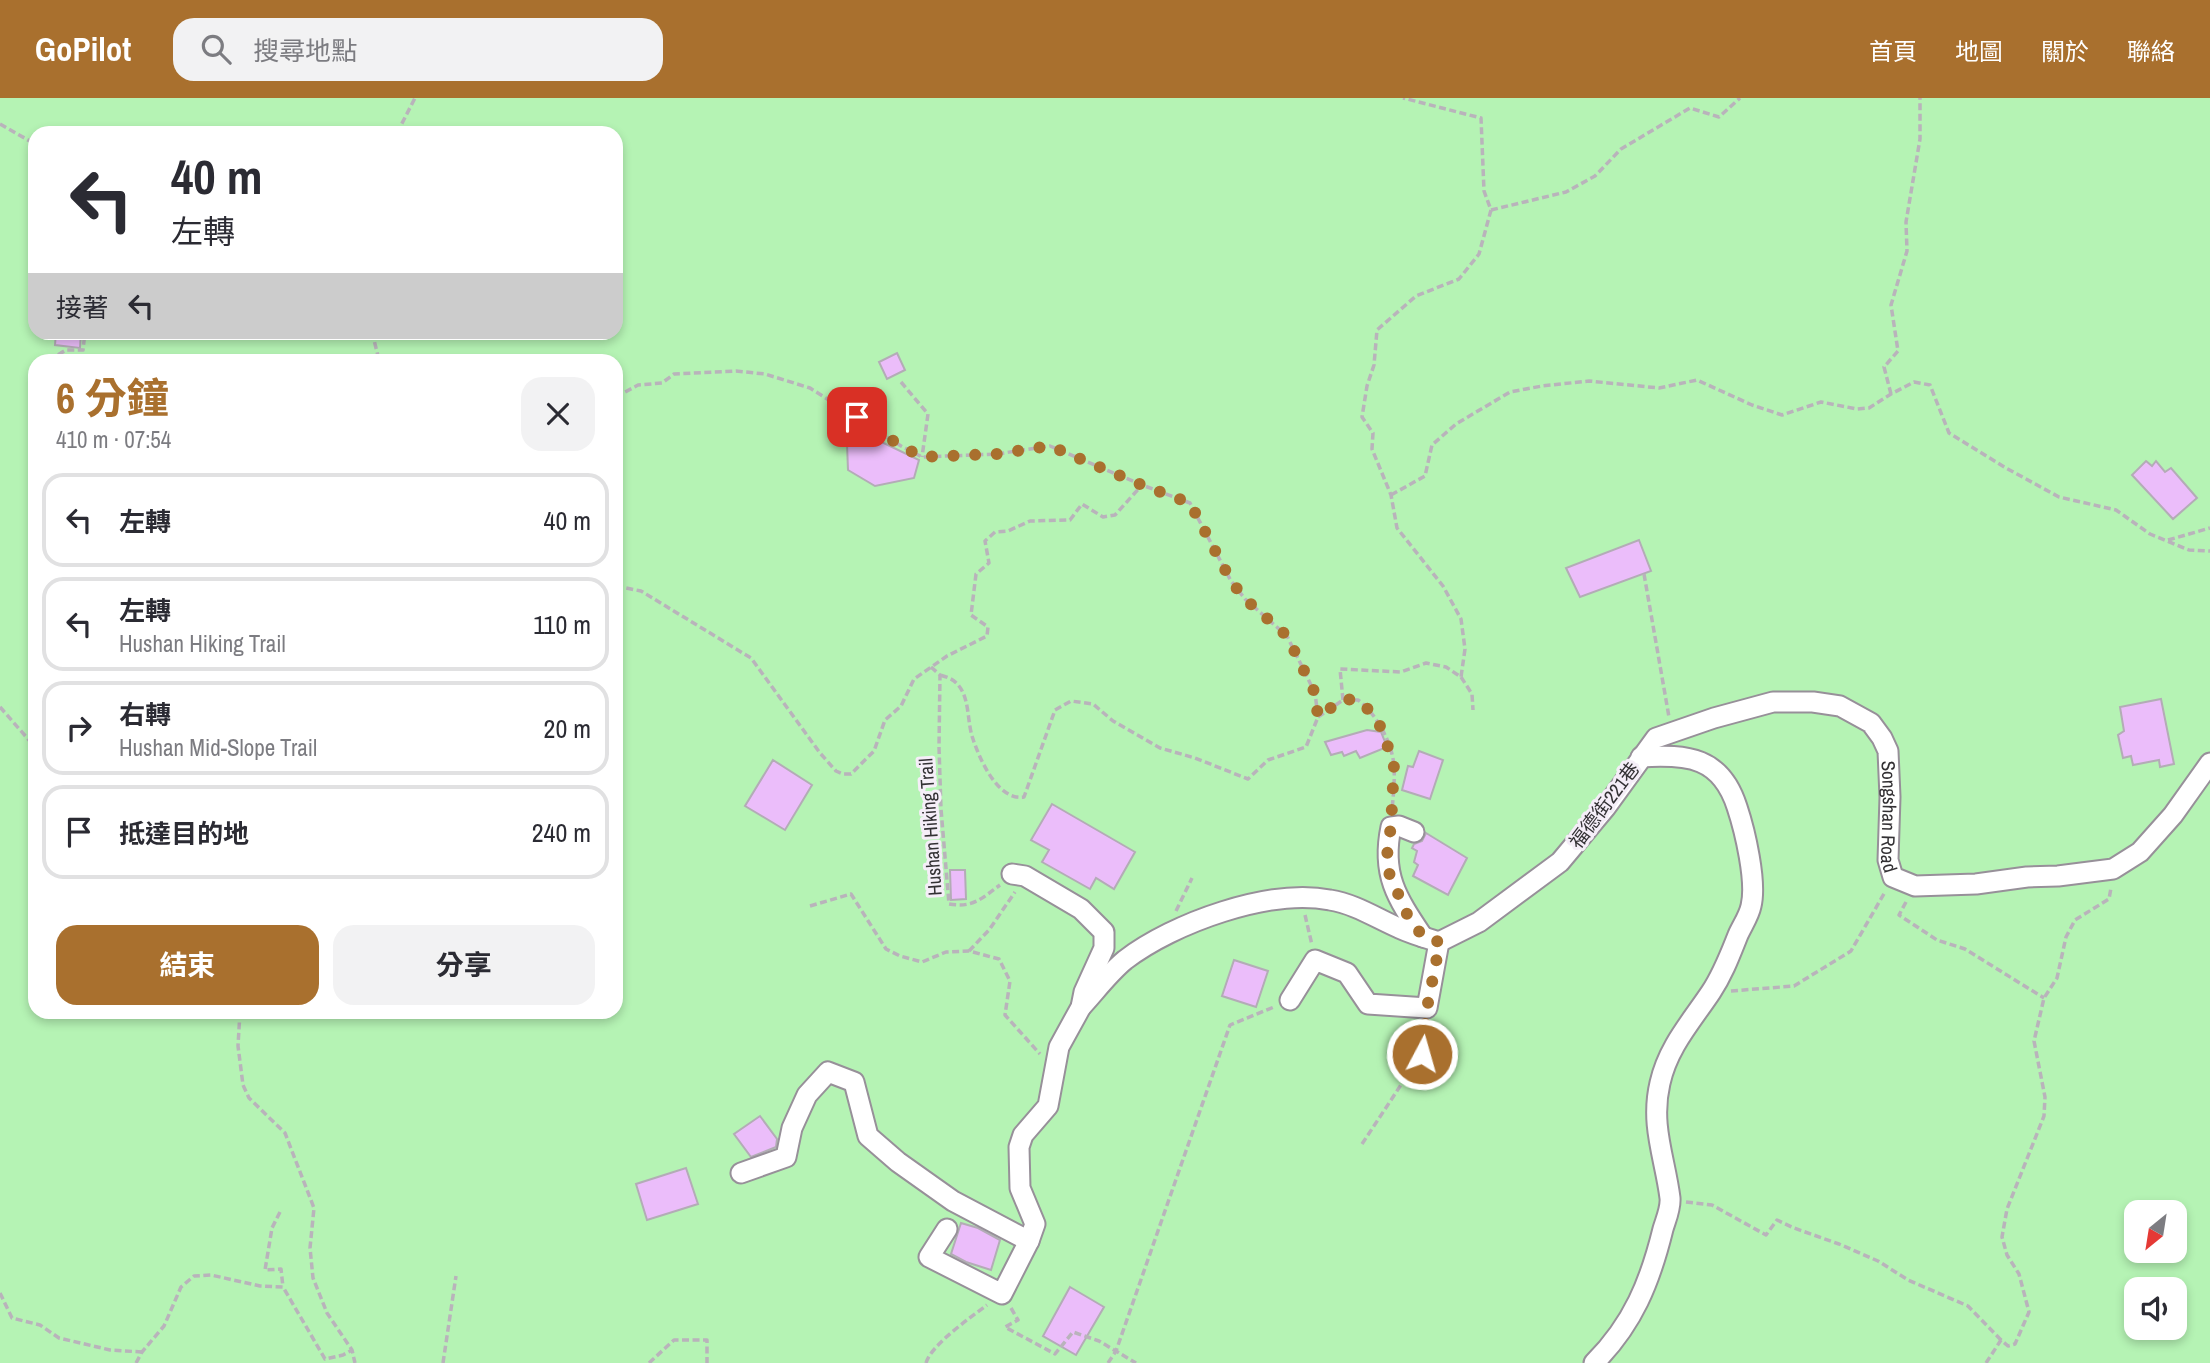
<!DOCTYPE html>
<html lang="zh-TW">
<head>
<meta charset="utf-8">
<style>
  :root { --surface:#fff; --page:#f2f2f3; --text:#2b2b33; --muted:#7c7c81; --line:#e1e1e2; --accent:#a9702e }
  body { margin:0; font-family:"Archivo Narrow","Noto Sans TC",sans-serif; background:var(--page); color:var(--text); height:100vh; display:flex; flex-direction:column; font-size:26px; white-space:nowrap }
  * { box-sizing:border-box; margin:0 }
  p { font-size:23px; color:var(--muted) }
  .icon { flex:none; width:38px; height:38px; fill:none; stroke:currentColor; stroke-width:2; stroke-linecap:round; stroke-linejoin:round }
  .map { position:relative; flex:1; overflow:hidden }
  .panel { position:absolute; left:28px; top:256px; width:595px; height:665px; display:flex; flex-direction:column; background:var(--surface); border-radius:21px; box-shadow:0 4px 10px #0003 }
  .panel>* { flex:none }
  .top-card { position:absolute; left:28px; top:28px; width:595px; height:214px; border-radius:21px; box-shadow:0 4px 10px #0003; background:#fff; color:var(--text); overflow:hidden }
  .needle { width:46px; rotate:210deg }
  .buttons { position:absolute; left:2124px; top:1102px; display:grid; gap:14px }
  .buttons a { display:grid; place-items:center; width:63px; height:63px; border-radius:14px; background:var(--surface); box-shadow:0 4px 10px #0003; font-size:35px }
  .pin { position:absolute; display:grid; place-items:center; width:60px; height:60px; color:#fff; margin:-30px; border-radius:14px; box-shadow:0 4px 10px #0006 }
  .me { position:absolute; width:77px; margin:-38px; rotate:6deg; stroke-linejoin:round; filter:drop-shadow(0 0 5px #0008) }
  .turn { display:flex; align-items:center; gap:24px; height:147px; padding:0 28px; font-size:32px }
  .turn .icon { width:91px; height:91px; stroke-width:2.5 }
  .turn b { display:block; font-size:49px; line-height:60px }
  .then { display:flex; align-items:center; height:66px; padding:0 28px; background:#0003; gap:14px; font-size:26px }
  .round { display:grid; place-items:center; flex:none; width:74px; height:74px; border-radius:21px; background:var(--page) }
  .headline { display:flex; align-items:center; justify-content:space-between; height:119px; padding:0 28px }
  h1 { font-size:42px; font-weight:700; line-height:52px; color:var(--accent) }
  .action { display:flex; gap:14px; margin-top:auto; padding:14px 28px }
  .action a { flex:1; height:80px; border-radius:21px; background:var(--accent); color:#fff; font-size:28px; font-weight:700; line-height:80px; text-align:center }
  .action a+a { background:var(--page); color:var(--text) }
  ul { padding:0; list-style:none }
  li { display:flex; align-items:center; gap:21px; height:94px; margin:0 14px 10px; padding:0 14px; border:4px solid var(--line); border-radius:21px }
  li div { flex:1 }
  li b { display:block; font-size:26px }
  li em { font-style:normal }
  header { display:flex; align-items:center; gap:42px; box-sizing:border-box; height:98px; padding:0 35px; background:var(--accent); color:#fff }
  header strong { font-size:33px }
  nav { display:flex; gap:38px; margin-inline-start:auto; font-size:24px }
  .search { width:490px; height:63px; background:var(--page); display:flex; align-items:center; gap:18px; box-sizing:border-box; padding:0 24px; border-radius:21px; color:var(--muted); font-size:26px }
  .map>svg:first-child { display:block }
  .green { fill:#b5f3b4; fill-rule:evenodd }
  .building { fill:#ebbdfa; stroke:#b3acb6; stroke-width:2 }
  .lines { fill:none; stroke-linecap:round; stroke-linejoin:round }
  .minor-casing { stroke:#979099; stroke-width:23 }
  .path { stroke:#b9b3bb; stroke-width:3.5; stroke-dasharray:7 3.5; stroke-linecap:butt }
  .minor { stroke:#fff; stroke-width:19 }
  .route { stroke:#a9702e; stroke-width:12; stroke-dasharray:0 21.6 }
  .labels { text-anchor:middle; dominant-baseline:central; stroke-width:6; stroke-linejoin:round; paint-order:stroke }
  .street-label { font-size:19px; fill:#333134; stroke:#f5eef8 }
</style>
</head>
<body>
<header>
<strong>GoPilot</strong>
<div class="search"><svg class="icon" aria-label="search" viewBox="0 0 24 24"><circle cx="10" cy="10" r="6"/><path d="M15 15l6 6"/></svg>搜尋地點</div>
<nav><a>首頁</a><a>地圖</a><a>關於</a><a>聯絡</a></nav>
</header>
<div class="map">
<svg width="2210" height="1265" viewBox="0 0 2210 1265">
  <rect width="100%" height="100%" fill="#f5eef8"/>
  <path class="green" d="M0,0H2210V1265H0ZM35,35H616V234H35ZM35,262H616V914H35ZM2137,1115H2175V1153H2137ZM2137,1192H2175V1230H2137Z"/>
  <g class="building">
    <path d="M56,234H81L80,250L55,247Z"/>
    <path d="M897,255L905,272L887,281L879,264Z"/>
    <path d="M865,336L919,362L914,380L875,388L848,372L847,346Z"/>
    <path d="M2146,363L2152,368L2156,363L2165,374L2171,370L2197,400L2173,421L2132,377Z"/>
    <path d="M1639,442L1651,473L1580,499L1566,470Z"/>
    <path d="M2161,601L2174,666L2160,669L2159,662L2133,667L2131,658L2123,660L2118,637L2124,633L2120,609Z"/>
    <path d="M1367,632L1381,634L1387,649L1360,660L1356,653L1344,658L1342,654L1331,657L1325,644Z"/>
    <path d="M1419,653L1443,662L1430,701L1402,692L1408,668L1413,669Z"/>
    <path d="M773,662L812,687L785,732L745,708Z"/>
    <path d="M1052,706L1135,754L1114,791L1096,780L1090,791L1042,764L1049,752L1031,742Z"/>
    <path d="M1426,735L1467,760L1448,797L1413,778L1418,767L1414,764L1417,753L1412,750L1414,746L1422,743Z"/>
    <path d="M950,772H965L966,801L951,802Z"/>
    <path d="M1234,862L1268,873L1256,909L1222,898Z"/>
    <path d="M760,1018L777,1041L776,1049L751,1059L734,1036Z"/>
    <path d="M686,1070L698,1106L647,1122L636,1086Z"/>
    <path d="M961,1125L978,1130L1000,1142L991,1172L966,1164L951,1156Z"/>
    <path d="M1070,1189L1104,1209L1076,1257L1043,1238Z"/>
  </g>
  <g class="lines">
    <defs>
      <g id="minor">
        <path d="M1414,734L1399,728L1391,729C1381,777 1397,800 1423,839"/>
        <path d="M1290,902L1315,862L1347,875L1368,906L1427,910L1439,844"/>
        <path id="s1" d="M1081,909C1095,894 1109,875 1125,862C1173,825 1270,790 1330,802C1355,806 1376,820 1399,830C1412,836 1426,840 1439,844L1479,824L1560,764L1606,709L1656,640L1714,620L1773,604H1813L1840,608L1871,625L1882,640L1888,653L1890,699L1888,762L1893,779L1915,788L1976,786L2027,779L2058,778L2113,771L2140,754L2173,717L2210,665"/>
        <path d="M741,1075L786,1059L792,1030L807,997L828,974L854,984L868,1038L898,1064L953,1103L1029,1143"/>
        <path d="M947,1131L929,1159L1002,1196L1029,1143L1035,1126L1020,1090L1019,1049L1023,1037L1048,1008L1059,949L1081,909L1084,894L1104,850V834L1081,811L1025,778L1012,776"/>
        <path d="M1594,1265C1633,1226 1650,1184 1663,1131C1666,1121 1671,1110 1670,1100C1665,1060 1650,1027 1660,985C1668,949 1691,924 1711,894C1723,876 1730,857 1738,837C1742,828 1749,818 1751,808C1757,784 1745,733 1737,709C1721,659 1688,656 1641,659"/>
      </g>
    </defs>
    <use href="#minor" class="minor-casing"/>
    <g class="path">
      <path d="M0,26L35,46"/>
      <path d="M397,35L415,0"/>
      <path d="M1491,112L1566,94L1595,78L1621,51L1690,10L1719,19L1740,0"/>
      <path d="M372,234L379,262"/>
      <path d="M49,262L66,252H83L85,234"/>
      <path d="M105,262L118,258L125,262L135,258L144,262"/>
      <path d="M901,284L928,316L922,359"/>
      <path d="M1891,296L1884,269L1898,253L1891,207L1907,153L1906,124L1920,41V0"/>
      <path d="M616,299L638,287L662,285L674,276L736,273L765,276L810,290L901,348L922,359L997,356L1050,348L1142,387L1190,405L1231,483L1245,501L1287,538L1315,595L1318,619L1306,649L1268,662L1248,681L1195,660L1160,650L1113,623L1093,606L1071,603L1055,612L1024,699C998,703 980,662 973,641C967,625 970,602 959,588C954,581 947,579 940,577"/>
      <path d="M1391,397L1425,378L1432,347L1456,326L1510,294L1542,288L1589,283L1659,290L1697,282L1752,307L1782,317L1821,304L1857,311L1869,310L1891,296L1914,284L1930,287L1949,335L2006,370L2059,399L2116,412L2150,436L2189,452L2210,453"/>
      <path d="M2168,442L2210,430"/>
      <path d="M1644,476L1669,619"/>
      <path d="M616,488L641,493L751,560L820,655L836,673L843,676H851L874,653L885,622L901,608L914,581L947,558L987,538L988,529L971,517L976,476L989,465L985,443L995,434L1008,433L1030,423L1070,422L1082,406L1103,419L1115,417L1142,387"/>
      <path d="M931,569L940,577L939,649L941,711L949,806C973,810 981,801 1000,787"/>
      <path d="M1461,579L1472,596L1473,612"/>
      <path d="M1343,602L1340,571L1401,574L1426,565L1446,569L1461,579L1465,551L1461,521L1443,488L1397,430L1391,397L1372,351L1373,335L1362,319L1367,288L1374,267L1377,232L1416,198L1459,181L1479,156L1491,112L1484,93L1481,20L1403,0"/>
      <path d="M1343,602H1358C1376,615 1393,646 1394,669C1395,683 1393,699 1392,713"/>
      <path d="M0,609L35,649"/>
      <path d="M1318,619L1343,602"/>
      <path d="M1906,804L1899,817L1937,842L1965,851L2044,900"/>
      <path d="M810,808L851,796L886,851L900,858L922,864L946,854L969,853L999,861L1010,883L1005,917L1040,956"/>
      <path d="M1176,813L1192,780"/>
      <path d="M1305,817L1312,847"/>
      <path d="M969,853L989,832L1015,794"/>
      <path d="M1731,893L1794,888L1851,853L1885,794"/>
      <path d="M240,914L238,948L243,987L249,1000L285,1035L314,1110L310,1150L313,1180L327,1215L352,1252L355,1265"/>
      <path d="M1362,1046L1422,955L1425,926"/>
      <path d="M1686,1104L1712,1107L1766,1137L1777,1122L1794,1130L1839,1146L1878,1163L1908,1182L1968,1208L2001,1242"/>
      <path d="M280,1114L272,1130L265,1172L281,1171L283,1189"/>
      <path d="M0,1195L12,1220L40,1227L59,1240L110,1252L142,1254"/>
      <path d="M1011,1210L1018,1222L1005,1229L1055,1256L1073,1234L1099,1243L1136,1265"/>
      <path d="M136,1265L142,1254L164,1228L181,1189L194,1178L211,1177L260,1188L283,1189L325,1261L343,1257L352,1252"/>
      <path d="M443,1265L456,1178"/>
      <path d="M649,1265L674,1242H707V1265"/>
      <path d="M926,1265C931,1247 971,1219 987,1207"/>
      <path d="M1108,1265L1116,1253L1230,927L1274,909"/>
      <path d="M1986,1265L2001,1242L2008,1248L2015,1246L2029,1214L2019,1176L2007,1157L2002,1139L2007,1111L2044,1018L2045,999L2034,943L2044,900L2057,880L2066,839L2075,822L2109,801L2111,790"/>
    </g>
    <use href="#minor" class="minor"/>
  </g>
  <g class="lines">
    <path class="route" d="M857,319L901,348L922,359L997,356L1050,348L1142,387L1190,405L1231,483L1245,501L1287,538L1315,595L1318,619L1343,601L1358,602L1374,617L1382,632L1394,666L1391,729L1387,750L1389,775L1407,816L1423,839L1440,844L1427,910L1422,956"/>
  </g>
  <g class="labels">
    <g class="street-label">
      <text transform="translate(1604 707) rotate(-53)">福德街221巷</text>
      <text stroke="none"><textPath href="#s1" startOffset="1026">Songshan Road</textPath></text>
      <text transform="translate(930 729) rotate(-94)">Hushan Hiking Trail</text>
    </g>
  </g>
</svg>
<div class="buttons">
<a><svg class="needle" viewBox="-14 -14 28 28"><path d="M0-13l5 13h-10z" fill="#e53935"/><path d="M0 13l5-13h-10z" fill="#7c7c81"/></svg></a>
<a><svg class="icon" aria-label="sound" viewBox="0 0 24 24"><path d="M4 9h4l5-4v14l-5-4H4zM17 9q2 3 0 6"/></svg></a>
</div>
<div class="pin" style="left:857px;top:319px;background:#d93025"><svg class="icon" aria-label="arrive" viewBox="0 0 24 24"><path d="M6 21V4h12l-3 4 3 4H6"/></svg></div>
<svg class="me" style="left:1422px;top:956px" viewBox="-20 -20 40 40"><circle r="17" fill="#a9702e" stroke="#fff" stroke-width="3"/><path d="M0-11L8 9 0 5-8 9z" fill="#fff"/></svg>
<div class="top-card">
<div class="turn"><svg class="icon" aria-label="left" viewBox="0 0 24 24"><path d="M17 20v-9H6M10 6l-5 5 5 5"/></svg><div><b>40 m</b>左轉</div></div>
<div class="then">接著<svg class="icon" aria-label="left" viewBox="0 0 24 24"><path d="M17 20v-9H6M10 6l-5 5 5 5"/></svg></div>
</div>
<section class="panel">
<div class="headline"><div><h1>6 分鐘</h1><p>410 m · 07:54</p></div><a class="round"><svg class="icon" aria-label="close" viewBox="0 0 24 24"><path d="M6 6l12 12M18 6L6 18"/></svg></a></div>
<ul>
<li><svg class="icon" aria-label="left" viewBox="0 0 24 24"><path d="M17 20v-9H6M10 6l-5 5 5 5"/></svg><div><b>左轉</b></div><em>40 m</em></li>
<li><svg class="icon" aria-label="left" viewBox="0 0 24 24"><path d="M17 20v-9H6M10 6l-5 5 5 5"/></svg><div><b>左轉</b><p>Hushan Hiking Trail</p></div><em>110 m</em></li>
<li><svg class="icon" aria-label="right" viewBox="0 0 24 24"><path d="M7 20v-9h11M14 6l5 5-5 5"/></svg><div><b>右轉</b><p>Hushan Mid-Slope Trail</p></div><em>20 m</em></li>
<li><svg class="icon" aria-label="arrive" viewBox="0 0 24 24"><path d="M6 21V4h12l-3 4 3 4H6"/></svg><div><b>抵達目的地</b></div><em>240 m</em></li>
</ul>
<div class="action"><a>結束</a><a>分享</a></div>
</section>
</div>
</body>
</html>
